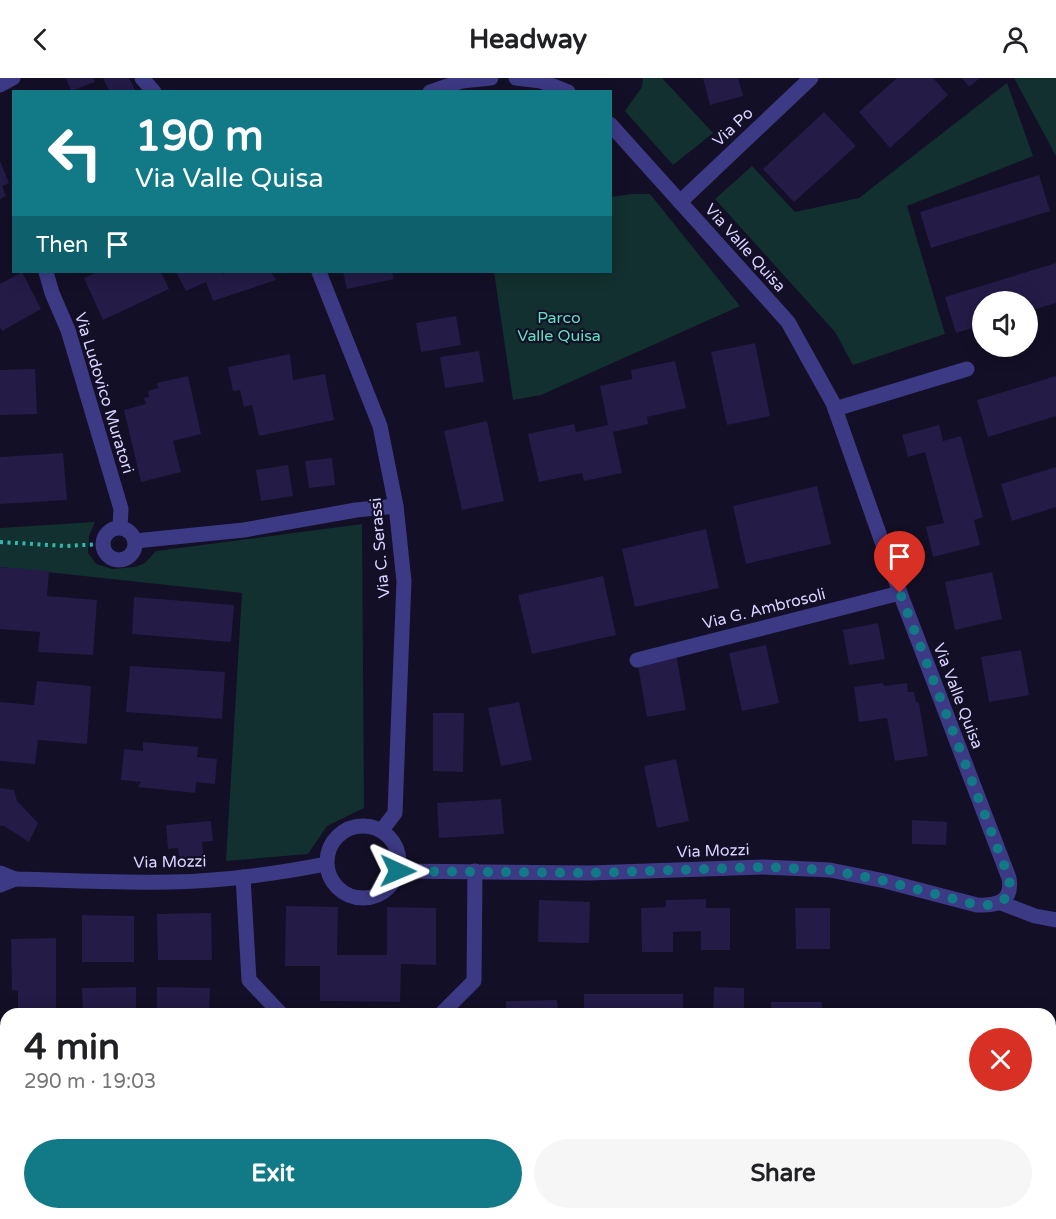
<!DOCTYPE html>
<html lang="en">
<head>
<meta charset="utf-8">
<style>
  :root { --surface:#fff; --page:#f6f6f6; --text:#202124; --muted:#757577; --accent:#127987 }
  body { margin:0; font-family:"Varela Round",sans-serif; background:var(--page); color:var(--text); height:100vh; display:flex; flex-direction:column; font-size:22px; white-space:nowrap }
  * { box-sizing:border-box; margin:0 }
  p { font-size:20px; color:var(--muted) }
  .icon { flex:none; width:33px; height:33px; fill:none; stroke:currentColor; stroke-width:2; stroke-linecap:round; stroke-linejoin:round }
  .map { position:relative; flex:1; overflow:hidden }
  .details { position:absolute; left:0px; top:930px; width:1056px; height:212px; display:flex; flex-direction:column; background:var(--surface); border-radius:18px 18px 0 0; box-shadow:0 3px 15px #0003 }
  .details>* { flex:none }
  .banner { position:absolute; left:12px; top:12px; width:600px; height:183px; border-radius:0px; box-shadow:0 3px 15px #0003; background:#127987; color:#fff; overflow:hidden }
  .buttons { position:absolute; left:972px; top:213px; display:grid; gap:12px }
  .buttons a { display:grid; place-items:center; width:66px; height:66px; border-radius:50%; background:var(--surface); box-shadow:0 3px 15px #0003; font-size:30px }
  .pin { position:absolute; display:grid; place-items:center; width:51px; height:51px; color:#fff; margin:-62px -26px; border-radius:50% 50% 50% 0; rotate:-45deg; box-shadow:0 0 6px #0007 }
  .pin .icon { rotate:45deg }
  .me { position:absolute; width:66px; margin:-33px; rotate:91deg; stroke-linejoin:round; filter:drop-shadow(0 0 4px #0008) }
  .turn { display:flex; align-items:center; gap:21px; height:126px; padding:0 24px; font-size:27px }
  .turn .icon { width:78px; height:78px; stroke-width:2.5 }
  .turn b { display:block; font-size:42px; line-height:51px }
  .then { display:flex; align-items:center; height:57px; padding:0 24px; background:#0003; gap:12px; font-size:22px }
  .round { display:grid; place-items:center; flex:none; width:63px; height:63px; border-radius:32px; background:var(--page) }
  .headline { display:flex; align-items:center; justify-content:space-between; height:102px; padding:0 24px }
  h1 { font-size:36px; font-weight:700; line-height:45px }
  .button { display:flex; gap:12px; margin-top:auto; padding:12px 24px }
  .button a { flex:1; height:69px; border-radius:36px; background:var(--accent); color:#fff; font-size:24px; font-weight:700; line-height:69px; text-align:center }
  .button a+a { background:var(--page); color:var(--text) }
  header { display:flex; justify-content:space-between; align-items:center; height:78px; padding:0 24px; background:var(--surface); font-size:27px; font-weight:700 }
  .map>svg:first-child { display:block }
  .green { fill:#12302f }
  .building { fill:#241b47 }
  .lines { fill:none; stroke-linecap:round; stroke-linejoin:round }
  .path { stroke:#2fb8b0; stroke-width:4; stroke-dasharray:3 4.5; stroke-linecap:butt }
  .minor { stroke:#3d3a85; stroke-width:15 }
  .route { stroke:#127987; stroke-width:10; stroke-dasharray:0 18 }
  .labels { text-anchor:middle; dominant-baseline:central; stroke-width:4.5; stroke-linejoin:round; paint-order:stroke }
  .street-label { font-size:16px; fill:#d9d4ff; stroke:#130f26 }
  .park-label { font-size:16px; fill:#5fe0c0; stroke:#130f26 }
</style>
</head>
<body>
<header><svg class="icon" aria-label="back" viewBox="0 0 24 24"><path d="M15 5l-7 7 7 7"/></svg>Headway<svg class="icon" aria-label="person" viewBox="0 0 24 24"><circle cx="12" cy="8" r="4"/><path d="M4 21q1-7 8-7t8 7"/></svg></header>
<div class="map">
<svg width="1056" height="1141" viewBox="0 0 1056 1141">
  <rect width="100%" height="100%" fill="#130f26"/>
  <g class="green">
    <path d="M643,0H662L713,55L673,87L625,33L642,9Z"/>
    <path d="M1014,0H1056V78Z"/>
    <path d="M1007,5L1033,78L907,128L945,256L853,287L835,254L715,121L752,88L795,134L859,120Z"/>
    <path d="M632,116H650L740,228L541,317L513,322L494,194H610L611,119Z"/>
    <path d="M95,444L89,458L88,475L96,486L112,491L135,489L145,485L156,473L362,446L364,730L327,748L308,776L226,783L242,515L0,489V450Z"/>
    <path d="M944,1136H992L989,1141H946Z"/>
  </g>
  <g class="building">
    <path d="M66,0H93L95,4L71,13Z"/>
    <path d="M103,0H129L136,14H110Z"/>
    <path d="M703,0H738L743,18L710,27Z"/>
    <path d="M897,0H933L948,17L890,70L859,34Z"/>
    <path d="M962,0H980L969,9Z"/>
    <path d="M824,34L856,68L794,124L763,91Z"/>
    <path d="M0,83L9,105L2,108L6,118L0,121Z"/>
    <path d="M1039,97L1050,133L931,170L920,134Z"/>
    <path d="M1056,185V225L1028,233V224H982V247L956,255L945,219Z"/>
    <path d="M22,194L41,231L2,253L0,249V206Z"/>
    <path d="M98,194H161L169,211L103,242L84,200Z"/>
    <path d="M176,194H221L222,196L230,194H271L276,202L213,223L206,204L186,213Z"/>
    <path d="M343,194H392L394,201L347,211Z"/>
    <path d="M456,238L461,267L421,274L416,245Z"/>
    <path d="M755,265L770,338L727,347L711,274Z"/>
    <path d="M479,273L484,304L445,310L440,279Z"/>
    <path d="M290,276L293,302L325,296L334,342L259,358L252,327L244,329L240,312L233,313L228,289Z"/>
    <path d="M675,283L686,330L647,339L648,346L613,354L622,395L584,403L582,395L539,404L528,356L574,346L576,354L608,347L600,308L632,301L631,292Z"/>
    <path d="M35,291L37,336L0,337V292Z"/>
    <path d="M188,298L201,356L173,363L181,394L141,404L124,332L146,326L144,320L149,319L148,313L158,310L157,305Z"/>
    <path d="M1056,298V338L988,359L977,322Z"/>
    <path d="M487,343L504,423L462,432L444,353Z"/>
    <path d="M939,347L943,363L961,358L983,439L974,442L980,467L933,479L926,449L944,445L925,374L908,379L902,357Z"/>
    <path d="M63,375L67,422L0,426V379Z"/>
    <path d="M332,380L335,407L309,410L305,383Z"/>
    <path d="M288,387L293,418L261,423L256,392Z"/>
    <path d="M1056,389V429L1012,443L1001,406Z"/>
    <path d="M817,408L831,466L746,486L733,428Z"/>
    <path d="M706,451L719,510L635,529L622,471Z"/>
    <path d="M0,489L49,493L47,518L97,522L93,577L38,574L40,554L0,551Z"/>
    <path d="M992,494L1002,541L955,552L945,504Z"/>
    <path d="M603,498L616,557L532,576L518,517Z"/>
    <path d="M134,519L234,527L231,564L132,556Z"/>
    <path d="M878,545L885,581L849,587L843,552Z"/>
    <path d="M766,567L779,625L742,633L729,575Z"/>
    <path d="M1021,572L1029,617L989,624L981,579Z"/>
    <path d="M676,576L686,632L647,639L637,582Z"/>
    <path d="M130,588L225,594L222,641L126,634Z"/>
    <path d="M37,603L91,608L87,666L38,662L35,686L0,683V624L34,627Z"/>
    <path d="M882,605L885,608L907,605L908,614H914L916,624L919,625L928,678L895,683L887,640L859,644L854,609Z"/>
    <path d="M519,624L532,682L501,688L488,630Z"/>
    <path d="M433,635H464L463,694L433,693Z"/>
    <path d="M143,664L198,669L197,679L217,681L215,706L196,704L195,715L138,709L141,704L121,702L124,671L143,673Z"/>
    <path d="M676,681L689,743L657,750L644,688Z"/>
    <path d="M0,710L14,712L17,723L38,745L29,764L4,748H0Z"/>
    <path d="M501,721L504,756L439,760L437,725Z"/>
    <path d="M912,742L947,744L946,767L912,766Z"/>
    <path d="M211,743L213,763L202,764L205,787L180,789L178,770L168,771L166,747Z"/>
    <path d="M706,821V830H730V872H701V853L673,854V874H642L641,830L666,829V822Z"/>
    <path d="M539,822L590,824L589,865L538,864Z"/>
    <path d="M286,828L338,829L337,877H387V829L436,830V887L401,886L400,924L320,923V888H285Z"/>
    <path d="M795,830H830V871H796Z"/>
    <path d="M211,835L212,882H158L157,836Z"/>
    <path d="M82,837L134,838V884H82Z"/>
    <path d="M56,860V936H18V913L12,912L11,861Z"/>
    <path d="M136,909V936H83L82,910Z"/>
    <path d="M157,909L210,910L209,936H157Z"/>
    <path d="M714,909L744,910V936H713Z"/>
    <rect x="584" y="916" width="99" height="20"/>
    <path d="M557,922L558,936H506V923Z"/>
    <rect x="771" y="924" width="51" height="12"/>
  </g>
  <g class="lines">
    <path class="path" d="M0,464L66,468L103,466"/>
    <g class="minor">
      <path d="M142,0L154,14"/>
      <path d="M516,0L541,3L568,14"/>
      <path d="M0,7L13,0"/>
      <path d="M430,14L462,3L491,0"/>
      <path d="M680,124L811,0"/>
      <path d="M46,194L52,215L68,252L121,431L120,449"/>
      <path d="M319,194L380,348L396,428L404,503L399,628L395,735L382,752"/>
      <path d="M835,331L967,291"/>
      <circle cx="119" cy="466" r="16"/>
      <path d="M135,463L244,452L356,432L396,428"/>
      <path d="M637,582L900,515"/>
      <circle cx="363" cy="784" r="36"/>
      <path d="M398,793L589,795L763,789L830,792L885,803L977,827C997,828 1013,824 1009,800L900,515L833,325L788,244L610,46"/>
      <path d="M0,795L15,801L0,807"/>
      <path d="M243,799L249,902L281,936"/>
      <path d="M15,801C67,802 119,805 171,804C223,803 275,796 326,786"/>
      <path d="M1001,825L1035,838L1056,842"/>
      <path d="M441,936L474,903L475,793"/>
      <path d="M0,1076L6,1097"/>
      <path d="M18,1136L20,1141"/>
    </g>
  </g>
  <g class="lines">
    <path class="route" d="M398,793L590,795L763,789L830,792L885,803L977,827C997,828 1013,824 1009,800L900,515"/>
  </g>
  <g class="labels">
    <g class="street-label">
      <text transform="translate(733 49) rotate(-43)">Via Po</text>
      <text transform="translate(745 170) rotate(48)">Via Valle Quisa</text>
      <text transform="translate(104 315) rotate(73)">Via Ludovico Muratori</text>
      <text transform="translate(380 470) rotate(-95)">Via C. Serassi</text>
      <text transform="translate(764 531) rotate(-14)">Via G. Ambrosoli</text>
      <text transform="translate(958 618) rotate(69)">Via Valle Quisa</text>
      <text transform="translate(713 773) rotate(-2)">Via Mozzi</text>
      <text transform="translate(170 784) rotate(-1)">Via Mozzi</text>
    </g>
    <g class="park-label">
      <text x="559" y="240">Parco<tspan x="559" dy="18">Valle Quisa</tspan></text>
    </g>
  </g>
</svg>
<div class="buttons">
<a><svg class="icon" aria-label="sound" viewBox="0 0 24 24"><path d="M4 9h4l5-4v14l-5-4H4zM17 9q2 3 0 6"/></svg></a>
</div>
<div class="pin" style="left:900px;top:515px;background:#d93025"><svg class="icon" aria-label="arrive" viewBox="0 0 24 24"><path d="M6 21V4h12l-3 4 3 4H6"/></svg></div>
<svg class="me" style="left:398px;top:793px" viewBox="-20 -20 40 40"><path d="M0-17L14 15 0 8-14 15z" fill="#127987" stroke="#fff" stroke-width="4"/></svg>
<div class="banner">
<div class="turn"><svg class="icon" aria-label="left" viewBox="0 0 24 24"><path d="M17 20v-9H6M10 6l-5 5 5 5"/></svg><div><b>190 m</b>Via Valle Quisa</div></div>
<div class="then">Then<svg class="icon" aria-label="arrive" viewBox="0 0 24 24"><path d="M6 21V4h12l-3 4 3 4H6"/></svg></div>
</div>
<section class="details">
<div class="headline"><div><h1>4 min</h1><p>290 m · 19:03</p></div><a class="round" style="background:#d93025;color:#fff"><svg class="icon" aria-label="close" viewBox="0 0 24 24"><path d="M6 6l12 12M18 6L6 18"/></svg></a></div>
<div class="button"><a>Exit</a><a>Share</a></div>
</section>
</div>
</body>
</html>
